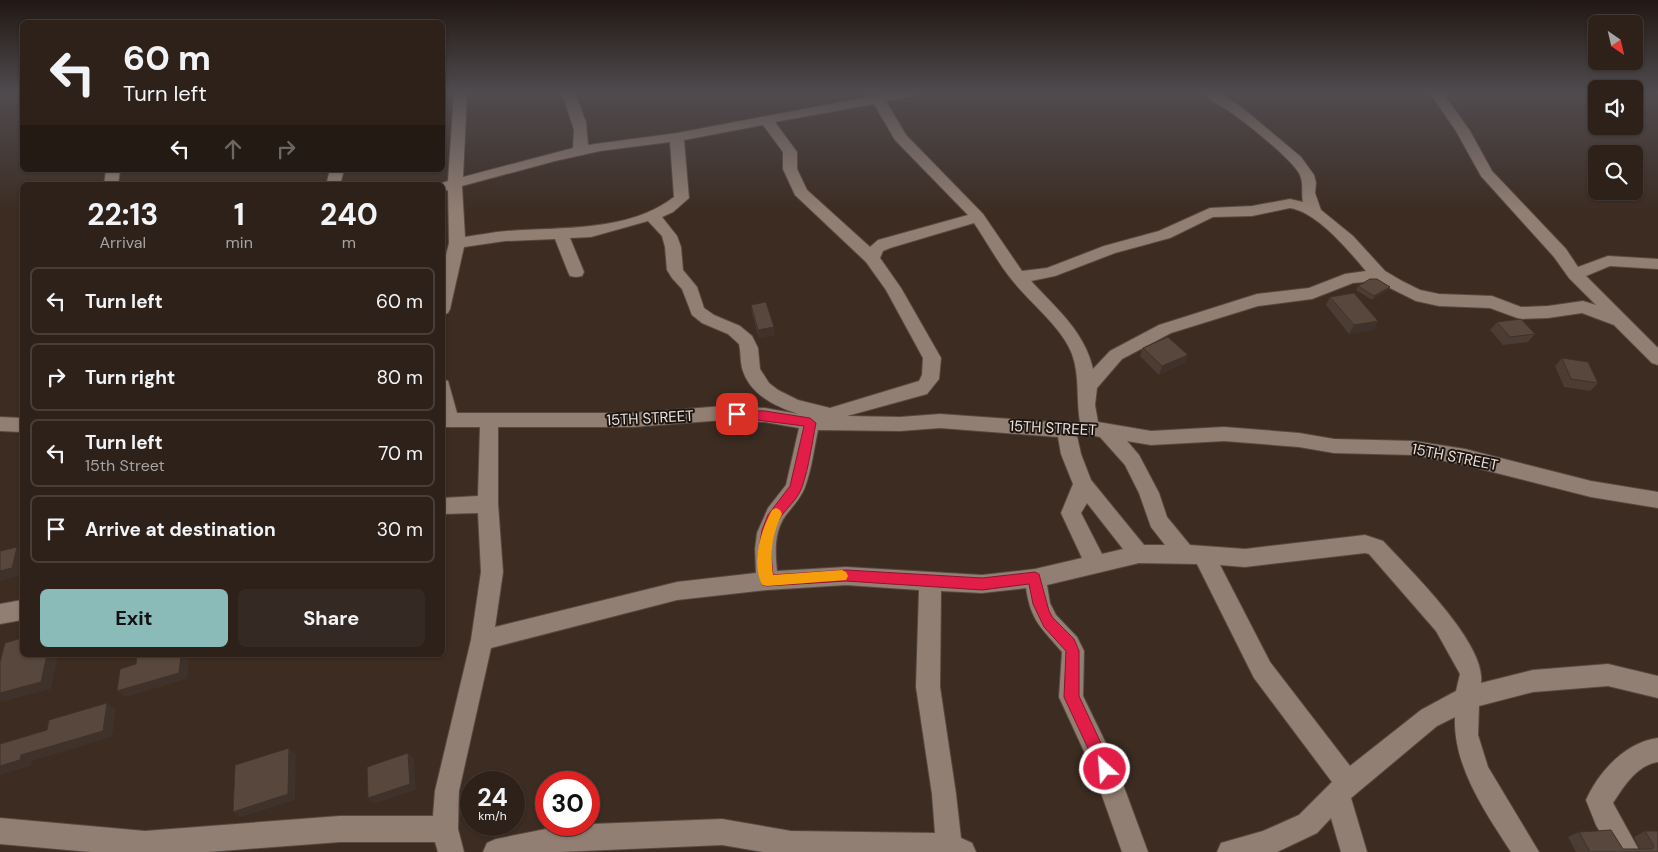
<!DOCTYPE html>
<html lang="en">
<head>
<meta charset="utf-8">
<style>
  :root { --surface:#2d211a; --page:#352923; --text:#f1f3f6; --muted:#a7a3a2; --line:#483e39; --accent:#8bbbb9 }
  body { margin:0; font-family:"DM Sans",sans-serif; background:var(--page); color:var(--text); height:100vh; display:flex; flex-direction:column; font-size:19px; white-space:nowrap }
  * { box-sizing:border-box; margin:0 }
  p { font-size:16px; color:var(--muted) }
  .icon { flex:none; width:28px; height:28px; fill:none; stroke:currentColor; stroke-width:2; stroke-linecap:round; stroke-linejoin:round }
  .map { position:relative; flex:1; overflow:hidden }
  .panel { position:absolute; left:20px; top:182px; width:425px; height:475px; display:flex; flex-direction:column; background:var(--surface); border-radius:8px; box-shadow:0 1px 4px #0004,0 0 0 1px var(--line) }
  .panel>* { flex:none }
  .banner { position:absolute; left:20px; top:20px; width:425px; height:152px; border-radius:8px; box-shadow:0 1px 4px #0004,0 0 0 1px var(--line); background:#2d211a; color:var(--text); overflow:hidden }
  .needle { width:32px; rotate:146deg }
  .buttons { position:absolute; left:1588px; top:15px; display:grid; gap:10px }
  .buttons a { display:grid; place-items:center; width:55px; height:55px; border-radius:8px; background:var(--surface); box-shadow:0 1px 4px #0004,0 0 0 1px var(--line); font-size:25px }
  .speed { position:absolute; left:460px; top:771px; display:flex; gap:10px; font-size:25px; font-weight:700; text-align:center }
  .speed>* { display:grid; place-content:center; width:65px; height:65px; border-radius:50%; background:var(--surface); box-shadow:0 1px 4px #0004,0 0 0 1px var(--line); line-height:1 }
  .speed small { font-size:12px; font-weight:400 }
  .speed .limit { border:8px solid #d22; background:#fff; color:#111 }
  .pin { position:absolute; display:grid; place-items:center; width:42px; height:42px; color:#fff; margin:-21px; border-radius:10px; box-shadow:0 2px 8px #0006 }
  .me { position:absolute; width:55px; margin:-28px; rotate:334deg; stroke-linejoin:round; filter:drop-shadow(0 0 4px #0008) }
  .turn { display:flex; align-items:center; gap:18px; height:105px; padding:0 20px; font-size:22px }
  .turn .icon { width:65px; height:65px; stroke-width:2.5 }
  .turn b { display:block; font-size:35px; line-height:42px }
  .lanes { display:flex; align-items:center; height:48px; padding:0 20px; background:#0003; justify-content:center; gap:25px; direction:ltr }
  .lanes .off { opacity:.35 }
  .eta { display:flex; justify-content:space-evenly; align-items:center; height:85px; text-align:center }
  .eta b { font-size:30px; font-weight:700; line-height:35px }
  .button { display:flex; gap:10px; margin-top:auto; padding:10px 20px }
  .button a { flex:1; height:58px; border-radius:8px; background:var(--accent); color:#111; font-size:20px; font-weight:700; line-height:58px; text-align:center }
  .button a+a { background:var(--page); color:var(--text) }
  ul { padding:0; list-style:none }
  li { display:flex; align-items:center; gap:15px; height:68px; margin:0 10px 8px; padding:0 10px; border:2px solid var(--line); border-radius:8px }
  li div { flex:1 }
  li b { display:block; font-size:19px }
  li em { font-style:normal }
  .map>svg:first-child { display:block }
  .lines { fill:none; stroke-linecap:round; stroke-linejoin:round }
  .minor-casing { stroke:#574941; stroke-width:2 }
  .minor { fill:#927f73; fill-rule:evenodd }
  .wall { fill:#4c3d34 }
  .shaded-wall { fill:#3e322a }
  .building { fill:#58473c; stroke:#3e322a }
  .route { fill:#e11d48; stroke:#92132f }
  .slow { fill:#f59e0b }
  .labels { text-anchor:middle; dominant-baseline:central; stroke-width:4; stroke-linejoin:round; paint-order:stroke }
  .street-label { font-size:15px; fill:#ebe0d9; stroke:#1e1612 }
</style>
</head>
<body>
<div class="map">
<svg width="1658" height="852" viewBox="0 0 1658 852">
  <rect width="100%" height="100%" fill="#3c2c22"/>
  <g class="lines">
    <defs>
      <g id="minor">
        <path d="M454,93H467L463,177L573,148L574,130L562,93H575L586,122L588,145L677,133L889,93H915L914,96L886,101L906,135L983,214L1022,271L1047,268L1104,246L1159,231L1210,208L1252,206L1290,199L1303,202C1301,193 1304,184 1300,175C1293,160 1244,121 1229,111C1221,105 1209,101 1203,93H1219L1240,106L1301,157L1314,175L1316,183L1315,193L1321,210L1353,236L1385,271L1402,281L1420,290L1439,294L1492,296L1521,307L1548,306L1583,301L1596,305L1569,278L1554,257L1481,176L1456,131L1430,93H1443L1470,131L1492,171L1566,249L1578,267L1608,256L1658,259V269L1610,266L1586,276L1658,348V365L1652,363L1614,325L1582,313L1548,318L1520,319L1490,308L1439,306L1416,301L1376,281L1353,283L1312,299L1258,306L1171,333L1122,359L1097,388L1095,405L1098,422L1151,431L1224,427L1299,433L1334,439L1414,441L1465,449L1591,481L1658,492V508L1591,497L1465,465L1414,455L1334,453L1299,447L1224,441L1151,445L1127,441L1139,455L1159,493L1167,517L1190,545L1245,549L1365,535L1383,541C1409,569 1487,644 1481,683L1533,670L1608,664L1658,676V698L1608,686L1533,692L1479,706L1478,735L1488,767L1539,852H1511C1485,812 1453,766 1455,717L1437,726L1351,798L1367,852H1341L1331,818L1317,833L1277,852H1217L1221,843L1263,831L1299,815L1332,782L1254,678L1197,564L1139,563L1047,585L1050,603L1056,615L1077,637L1084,651L1083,696L1114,760L1148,852H1122L1094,773L1059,697L1062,652C1042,628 1031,622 1026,588L982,593L941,591L940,687L956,794L961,838L972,843L976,852H763L722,845L559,852H483L487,843L496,839L566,825L722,819L791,831L935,833L932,794L916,687L919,590L846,585L767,590L677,600L491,648L459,791L458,829L464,852H438L435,842H340L208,852H91L0,844V818L145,831L340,816H433L435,791L471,640L481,572L478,513L442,514V498L478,496L480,427H442V379L448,381L457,413H633L724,406L765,408L798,414C774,406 749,394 742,368C740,360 741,352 739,344L728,334L702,323L692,315L682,289L672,278L667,270L665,247L662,236L648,221L591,237L570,238L584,272L582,276L576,277L570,276L568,272L555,239L505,241L464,247L450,309L448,313L442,315V271L449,243L448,190L442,191V185H436L448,181ZM874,104L895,140L968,215L878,240L870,247L807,190L797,169V152L775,122ZM763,125L783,152V169L795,195L866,262L886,290L923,358L922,375L919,381L830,408L798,400L778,390L769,383L760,369L758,348L752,336L740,326L714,315L704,308L697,287L683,270L681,247L677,236L662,217L673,212L689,198L684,140ZM670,142L674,197C629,232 561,227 507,231C493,232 479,235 465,237L462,186L555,161L600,151ZM1290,208C1317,212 1349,251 1366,271L1345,274L1309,288L1257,294L1159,325L1110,351L1093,369C1085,332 1056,308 1031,281L1055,276L1115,253L1170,238L1213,217L1252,216ZM974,223C987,242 998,263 1012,280C1030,303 1062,327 1072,354C1080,376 1076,399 1080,422L1066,423L940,414L900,417L847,416L927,394L939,379L941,358L901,288L880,258L883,251L890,248ZM724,420L765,422L799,428L786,485L768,508L757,533L755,549L756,573L677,582L495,627L503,572L498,504V427H633ZM940,428L1058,437L1061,454L1073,484L1061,513L1082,558L1035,569L982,575L846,567L777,571C775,552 774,531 786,515C793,506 801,498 805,487C812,469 814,448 818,430L900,431ZM1090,435L1100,437L1125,465L1139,493L1151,527L1165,545H1144L1091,480L1081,454L1077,436ZM1087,503L1123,549L1102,554L1081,513ZM1365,553L1369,554L1436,631L1460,674L1456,691L1421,710L1350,766L1270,662L1220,565L1245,567Z"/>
        <path d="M106,170H120L118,185H104Z"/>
        <path d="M330,170H344L340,185H326Z"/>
        <path d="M0,417L22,418V432L0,431Z"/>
        <path d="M22,600V620L0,624V604Z"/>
        <path d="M1658,738V762C1637,765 1624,786 1613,803L1640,852H1612L1596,825L1586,800C1599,771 1626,742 1658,738Z"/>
      </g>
    </defs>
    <use href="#minor" class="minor-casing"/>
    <use href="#minor" class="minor"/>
  </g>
  <g class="wall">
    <path d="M1358,286L1387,291L1372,300L1356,290Z"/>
    <path d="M1330,297L1378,321L1373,330L1349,334L1326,305Z"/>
    <path d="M751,305L774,327L775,335L759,338L752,313Z"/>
    <path d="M1497,322L1535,334L1528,342L1503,345L1490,330Z"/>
    <path d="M1143,348L1188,355L1184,363L1159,375L1140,356Z"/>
    <path d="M1562,358L1598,383L1590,391L1564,387L1555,366Z"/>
    <path d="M1645,831L1658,852H1576L1568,837L1579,832L1623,849H1640L1634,837Z"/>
  </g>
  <g class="shaded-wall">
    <path d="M1390,287L1387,291L1372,300L1374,296Z"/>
    <path d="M1378,321L1373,330L1349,334L1354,325Z"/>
    <path d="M774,327L775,335L759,338L758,330Z"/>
    <path d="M1188,355L1184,363L1159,375L1162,366Z"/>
    <path d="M17,547L22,551V575L0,581V571Z"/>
    <path d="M47,655H58L51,689L2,702L0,701V693Z"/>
    <path d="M181,655H194L189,656L187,679L126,697L117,691Z"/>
    <path d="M107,703L116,710L112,737L32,761L31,766L0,775V766L21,755Z"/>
    <path d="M289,748L296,755L295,800L241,817L233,812Z"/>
    <path d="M408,753L414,759L416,790L374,804L368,798Z"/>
  </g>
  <g class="building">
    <path d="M1370,279H1377L1390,287L1374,296L1358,286Z"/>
    <path d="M1354,293L1378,321L1354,325L1330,297Z"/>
    <path d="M766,302L774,327L758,330L751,305Z"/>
    <path d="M1521,319L1535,334L1510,337L1497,322Z"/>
    <path d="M1168,337L1188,355L1162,366L1143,348Z"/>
    <path d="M1562,358L1588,362L1598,383L1571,379Z"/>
    <path d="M17,547L12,568L0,571V551Z"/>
    <path d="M22,638V655H47L41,682L0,693V662L5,643Z"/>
    <path d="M137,655H181L179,673L117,691L120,669L136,664Z"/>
    <path d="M107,703L103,731L21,755L20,760L0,766V744L47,730L49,720Z"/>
    <path d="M289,748L288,794L233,812L235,765Z"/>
    <path d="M408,753L410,784L368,798L367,767Z"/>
    <path d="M1611,830L1623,849H1652L1654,846L1645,831H1658V852H1590L1579,832Z"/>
  </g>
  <linearGradient id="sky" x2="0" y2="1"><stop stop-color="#211813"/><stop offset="0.44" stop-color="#504b4f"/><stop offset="1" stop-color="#504b4f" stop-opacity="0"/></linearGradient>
  <rect width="1658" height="212" fill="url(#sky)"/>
  <path class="route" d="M737,410L765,411L810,418L816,423C812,443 809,467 802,487C797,501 785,509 778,521C769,537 771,558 773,575L846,570L982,578L1035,572L1039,574L1049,611L1053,618L1074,639L1079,651V696L1113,769L1111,774L1105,776L1100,774L1064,697L1066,651L1044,627L1033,604L1029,584L982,590L846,581L767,586L762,585L758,556L762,530L768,515L790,486L804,426L733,417L732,414L733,411Z"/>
  <path class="slow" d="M776,508L780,510L782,514C772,534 770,552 773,575L842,570L846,572L848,576L846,580L767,586L762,585C751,561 761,531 772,510Z"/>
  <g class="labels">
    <g class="street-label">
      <text transform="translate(650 418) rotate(-3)">15TH STREET</text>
      <text transform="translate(1053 428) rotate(3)">15TH STREET</text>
      <text transform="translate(1455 457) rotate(11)">15TH STREET</text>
    </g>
  </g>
</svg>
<div class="buttons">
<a><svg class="needle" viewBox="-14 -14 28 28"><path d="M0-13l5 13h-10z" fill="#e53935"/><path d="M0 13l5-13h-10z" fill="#a7a3a2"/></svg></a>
<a><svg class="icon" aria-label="sound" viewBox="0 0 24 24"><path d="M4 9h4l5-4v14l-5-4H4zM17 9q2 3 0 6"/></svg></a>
<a><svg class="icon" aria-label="search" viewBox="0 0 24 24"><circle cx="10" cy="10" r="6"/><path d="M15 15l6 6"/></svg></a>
</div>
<div class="speed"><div>24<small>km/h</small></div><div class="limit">30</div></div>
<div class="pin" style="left:737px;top:414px;background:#d93025"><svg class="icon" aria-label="arrive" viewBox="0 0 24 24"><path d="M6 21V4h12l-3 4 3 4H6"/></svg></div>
<svg class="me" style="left:1105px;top:769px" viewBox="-20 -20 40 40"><circle r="17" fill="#e11d48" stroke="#fff" stroke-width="3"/><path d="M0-11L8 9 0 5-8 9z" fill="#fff"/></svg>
<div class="banner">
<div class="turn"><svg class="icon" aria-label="left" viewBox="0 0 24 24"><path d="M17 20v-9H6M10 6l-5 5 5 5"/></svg><div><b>60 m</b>Turn left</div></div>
<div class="lanes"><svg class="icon" aria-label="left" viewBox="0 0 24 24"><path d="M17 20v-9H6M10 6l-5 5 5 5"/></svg><svg class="icon off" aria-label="ahead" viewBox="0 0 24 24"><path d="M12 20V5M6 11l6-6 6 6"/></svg><svg class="icon off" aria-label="right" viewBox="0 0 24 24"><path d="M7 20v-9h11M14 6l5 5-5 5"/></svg></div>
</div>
<section class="panel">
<div class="eta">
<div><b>22:13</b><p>Arrival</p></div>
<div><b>1</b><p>min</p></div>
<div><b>240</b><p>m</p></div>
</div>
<ul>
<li><svg class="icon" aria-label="left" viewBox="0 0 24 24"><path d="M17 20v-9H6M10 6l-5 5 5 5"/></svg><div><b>Turn left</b></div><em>60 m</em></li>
<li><svg class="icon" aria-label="right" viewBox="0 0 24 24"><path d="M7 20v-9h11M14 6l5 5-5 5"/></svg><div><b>Turn right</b></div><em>80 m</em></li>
<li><svg class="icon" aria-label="left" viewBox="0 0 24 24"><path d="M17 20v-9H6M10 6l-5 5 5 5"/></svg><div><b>Turn left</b><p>15th Street</p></div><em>70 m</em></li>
<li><svg class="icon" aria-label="arrive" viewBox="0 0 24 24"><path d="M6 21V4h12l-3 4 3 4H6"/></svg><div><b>Arrive at destination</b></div><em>30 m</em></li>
</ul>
<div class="button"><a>Exit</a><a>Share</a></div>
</section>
</div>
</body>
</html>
